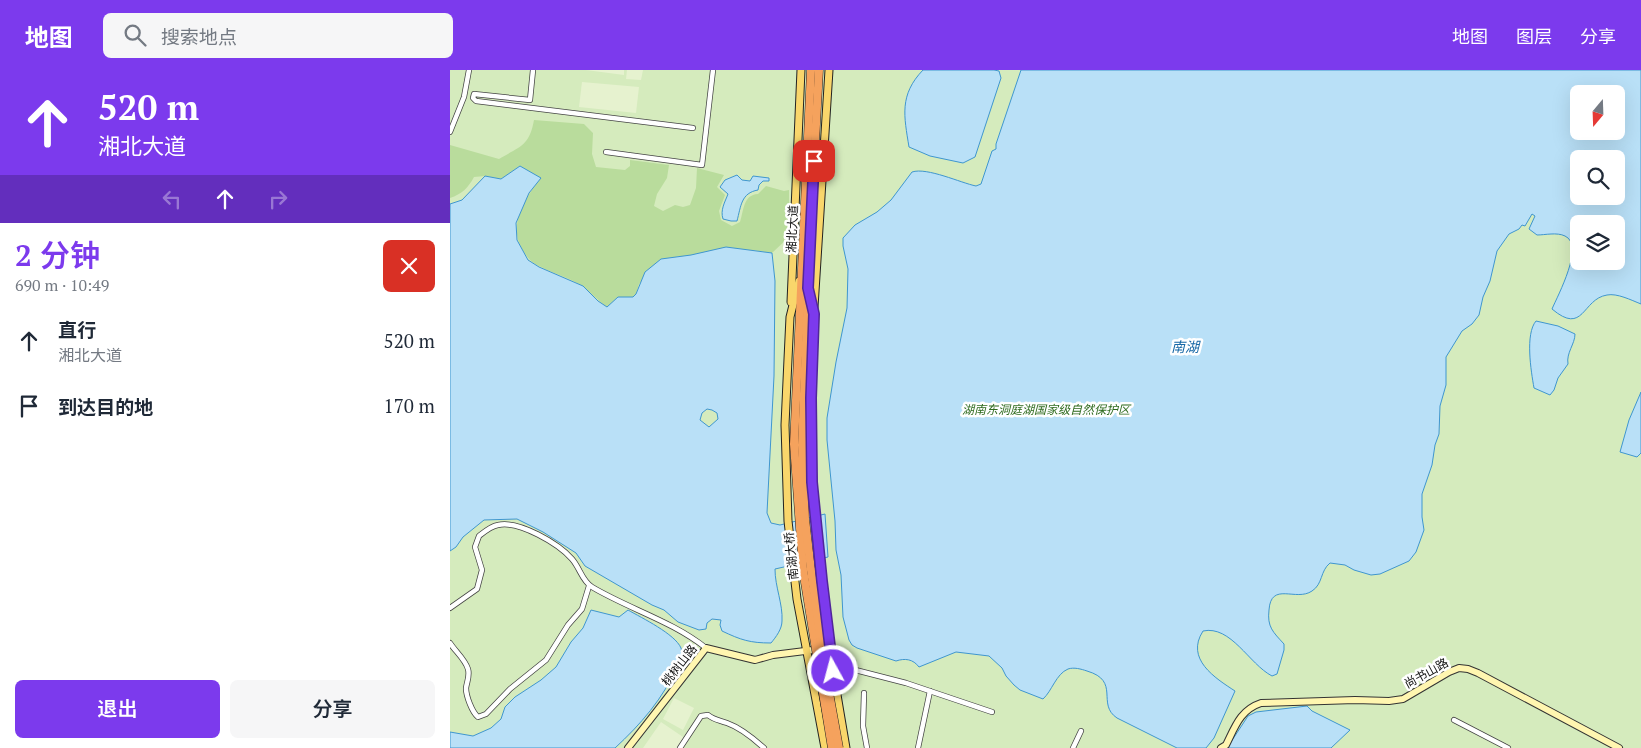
<!DOCTYPE html>
<html lang="zh">
<head>
<meta charset="utf-8">
<style>
  :root { --surface:#fff; --page:#f6f6f7; --text:#1f2937; --muted:#747a83; --accent:#7c3aed }
  body { margin:0; font-family:"PT Serif","Noto Sans SC",serif; background:var(--page); color:var(--text); height:100vh; display:flex; flex-direction:column; font-size:19px; white-space:nowrap }
  * { box-sizing:border-box; margin:0 }
  p { font-size:16px; color:var(--muted) }
  .icon { flex:none; width:28px; height:28px; fill:none; stroke:currentColor; stroke-width:2; stroke-linecap:round; stroke-linejoin:round }
  .map { position:relative; flex:1; overflow:hidden }
  .sheet { display:flex; flex-direction:column; background:var(--surface); width:450px }
  .sheet>* { flex:none }
  .guide { background:#7c3aed; color:#fff; overflow:hidden }
  .needle { width:32px; rotate:199deg }
  .tools { position:absolute; left:1120px; top:15px; display:grid; gap:10px }
  .tools a { display:grid; place-items:center; width:55px; height:55px; border-radius:8px; background:var(--surface); box-shadow:0 5px 20px #0002; font-size:25px }
  .pin { position:absolute; display:grid; place-items:center; width:42px; height:42px; color:#fff; margin:-21px; border-radius:10px; box-shadow:0 2px 8px #0006 }
  .me { position:absolute; width:55px; margin:-28px; rotate:353deg; stroke-linejoin:round; filter:drop-shadow(0 0 4px #0008) }
  .turn { display:flex; align-items:center; gap:18px; height:105px; padding:0 15px; font-size:22px }
  .turn .icon { width:65px; height:65px; stroke-width:2.5 }
  .turn b { display:block; font-size:35px; line-height:42px }
  .lanes { display:flex; align-items:center; height:48px; padding:0 15px; background:#0003; justify-content:center; gap:25px; direction:ltr }
  .lanes .off { opacity:.35 }
  .round { display:grid; place-items:center; flex:none; width:52px; height:52px; border-radius:8px; background:var(--page) }
  .headline { display:flex; align-items:center; justify-content:space-between; height:85px; padding:0 15px }
  h1 { font-size:30px; font-weight:600; line-height:38px; color:var(--accent) }
  .button { display:flex; gap:10px; margin-top:auto; padding:10px 15px }
  .button a { flex:1; height:58px; border-radius:8px; background:var(--accent); color:#fff; font-size:20px; font-weight:600; line-height:58px; text-align:center }
  .button a+a { background:var(--page); color:var(--text) }
  ul { padding:0; list-style:none }
  li { display:flex; align-items:center; gap:15px; height:65px; padding:0 15px }
  li div { flex:1 }
  li b { display:block; font-size:19px }
  li em { font-style:normal }
  header { display:flex; align-items:center; gap:30px; box-sizing:border-box; height:70px; padding:0 25px; background:var(--accent); color:#fff }
  header strong { font-size:24px }
  nav { display:flex; gap:28px; margin-inline-start:auto; font-size:18px }
  .search { width:350px; height:45px; background:var(--page); display:flex; align-items:center; gap:12px; box-sizing:border-box; padding:0 18px; border-radius:8px; color:var(--muted); font-size:19px }
  main { display:flex; flex:1; min-height:0 }
  .map>svg:first-child { display:block }
  .green { fill:#d5ebbd; fill-rule:evenodd }
  .forest { fill:#b9dc9c }
  .pitch { fill:#e6f2cf }
  .water { fill:#b9e0f7; stroke:#3f96cf; fill-rule:evenodd }
  .lines { fill:none; stroke-linecap:round; stroke-linejoin:round }
  .street-casing { stroke:#444; stroke-width:6 }
  .secondary-casing { stroke:#333; stroke-width:8 }
  .primary-casing { stroke:#222; stroke-width:9 }
  .highway-casing { stroke:#222; stroke-width:9 }
  .street { stroke:#fff; stroke-width:4.5 }
  .secondary { stroke:#fff6b0; stroke-width:6 }
  .primary { stroke:#f9d66b; stroke-width:7 }
  .highway { stroke:#f5a25d; stroke-width:8 }
  .highway-bridge-casing { stroke:#222; stroke-width:9; stroke-linecap:butt }
  .highway-bridge { stroke:#f5a25d; stroke-width:8 }
  .route-casing { stroke:#51269a; stroke-width:12 }
  .route { stroke:#7c3aed; stroke-width:9 }
  .labels { text-anchor:middle; dominant-baseline:central; stroke-width:5; stroke-linejoin:round; paint-order:stroke }
  .street-label { font-size:12px; fill:#111; stroke:#fff }
  .park-label { font-size:12px; font-style:italic; fill:#2f6b1f; stroke:#fff }
  .water-label { font-size:14px; font-style:italic; fill:#1768a6; stroke:#fff }
</style>
</head>
<body>
<header>
<strong>地图</strong>
<div class="search"><svg class="icon" aria-label="search" viewBox="0 0 24 24"><circle cx="10" cy="10" r="6"/><path d="M15 15l6 6"/></svg>搜索地点</div>
<nav><a>地图</a><a>图层</a><a>分享</a></nav>
</header>
<main>
<section class="sheet">
<div class="guide">
<div class="turn"><svg class="icon" aria-label="ahead" viewBox="0 0 24 24"><path d="M12 20V5M6 11l6-6 6 6"/></svg><div><b>520 m</b>湘北大道</div></div>
<div class="lanes"><svg class="icon off" aria-label="left" viewBox="0 0 24 24"><path d="M17 20v-9H6M10 6l-5 5 5 5"/></svg><svg class="icon" aria-label="ahead" viewBox="0 0 24 24"><path d="M12 20V5M6 11l6-6 6 6"/></svg><svg class="icon off" aria-label="right" viewBox="0 0 24 24"><path d="M7 20v-9h11M14 6l5 5-5 5"/></svg></div>
</div>
<div class="headline"><div><h1>2 分钟</h1><p>690 m · 10:49</p></div><a class="round" style="background:#d93025;color:#fff"><svg class="icon" aria-label="close" viewBox="0 0 24 24"><path d="M6 6l12 12M18 6L6 18"/></svg></a></div>
<ul>
<li><svg class="icon" aria-label="ahead" viewBox="0 0 24 24"><path d="M12 20V5M6 11l6-6 6 6"/></svg><div><b>直行</b><p>湘北大道</p></div><em>520 m</em></li>
<li><svg class="icon" aria-label="arrive" viewBox="0 0 24 24"><path d="M6 21V4h12l-3 4 3 4H6"/></svg><div><b>到达目的地</b></div><em>170 m</em></li>
</ul>
<div class="button"><a>退出</a><a>分享</a></div>
</section>
<div class="map">
<svg width="1191" height="678" viewBox="0 0 1191 678">
  <rect width="100%" height="100%" fill="#fffdf5"/>
  <path class="green" d="M0,0H1191V678H0ZM1129,24H1166V61H1129ZM1129,89H1166V126H1129ZM1129,154H1166V191H1129Z"/>
  <path class="forest" d="M84,50L134,54L143,63L142,84L146,97L175,100L180,96V90L219,95L217,108L207,124L204,136L213,141L225,135L233,137L240,135L246,118L247,98L274,105L267,117L275,125L269,141L271,150L282,156L290,152C294,140 293,125 308,124L316,116L334,121L339,120V167L322,183L302,180L211,189L189,214L186,224L183,227H168L157,237C148,231 142,223 133,217C121,208 104,204 91,197C81,193 77,187 72,179C58,155 75,128 90,109L70,96L51,109L35,106L24,107C18,118 12,124 0,128V75L49,89C70,76 79,77 84,50Z"/>
  <g class="pitch">
    <path d="M136,0H174V5Z"/>
    <path d="M177,0H193L191,10L176,9Z"/>
    <path d="M132,12L189,17L186,43L129,37Z"/>
    <path d="M224,628L244,638L233,660L213,649Z"/>
    <path d="M211,652L236,669L230,678H193Z"/>
  </g>
  <g class="water">
    <path d="M473,0H544L549,1L551,8L525,87L513,93L480,86L459,77C454,46 449,25 473,0Z"/>
    <path d="M571,0H1191V234C1181,230 1167,223 1157,225C1132,229 1134,266 1102,239C1108,225 1135,175 1115,166C1107,162 1095,165 1087,165L1079,159L1085,146L1082,144L1075,156L1072,155L1069,159L1059,164L1047,181L1040,211L1033,227L1029,245L1022,254L1012,261L996,287V315L990,336L989,364L985,375L982,395L972,424V447L974,460L966,482L959,491L930,504L921,505L904,500L895,495L880,493C870,501 873,514 862,521C846,532 821,511 819,540C817,557 823,562 834,574V580L827,604L822,606C799,594 781,555 753,561C735,589 765,608 785,621L764,668L756,678H727L667,648C646,634 671,611 637,601C631,599 624,597 618,599C606,604 602,621 593,629L570,620L564,615L556,606L552,598L539,586L506,582L469,597C463,589 455,588 446,591L407,578L402,575L399,570L393,547L391,505L386,480L385,451L377,370V348L386,292L397,238L398,199L393,176V168L405,155L427,142L441,130L462,102C477,97 511,113 526,116L531,114L542,81L546,79V74ZM1129,24H1166V61H1129ZM1129,89H1166V126H1129ZM1129,154H1166V191H1129Z"/>
    <path d="M70,96L91,108L79,123L66,153L67,170L78,190L89,197L133,216L148,231L157,237L168,227H183L186,224L195,202L211,189L241,185L276,177L322,183L325,211L324,306L317,443L321,453L330,455L375,444L378,487L325,499C325,517 333,534 332,551C332,559 326,567 321,573C300,573 291,570 272,561L270,555L271,550L262,549L257,553L256,559L249,560L228,552L214,540L202,535L135,496L126,483L93,462L67,449L34,450L13,467L6,477L0,481V134L12,130L35,106L51,109ZM257,339L262,340L267,343L268,349L259,357L250,350L252,343Z"/>
    <path d="M287,105L292,110L300,111L303,106L319,108V111H313L309,115L308,120C291,123 291,136 287,151H281L273,149C270,140 275,132 278,124L270,117L275,110Z"/>
    <path d="M1086,251L1108,256L1125,264C1125,274 1116,283 1118,294L1108,308L1104,320L1100,325L1084,318C1081,301 1075,264 1086,251Z"/>
    <path d="M1191,322V383L1187,387L1170,382L1179,350Z"/>
    <path d="M141,540L169,547L178,540C192,548 225,564 231,578C233,584 230,591 227,596C214,628 190,655 165,678H0V662L23,666L41,658L51,649L55,637L65,627L91,610L106,597L121,572L133,558Z"/>
    <path d="M857,636L862,641L900,660L881,678H777L798,646L806,642Z"/>
  </g>
  <g class="lines">
    <defs>
      <g id="street">
        <path d="M83,0L80,30L24,24L23,28L26,31L243,58"/>
        <path d="M0,62L14,27L19,0"/>
        <path d="M156,82L252,95L263,0"/>
        <path d="M0,538L27,519L32,500L25,477L29,466C34,462 41,456 48,455C69,450 109,474 122,489C130,498 132,511 142,517C179,539 222,551 256,578"/>
        <path d="M0,573C5,581 15,589 18,599C20,606 17,611 16,618C16,626 22,642 28,647L36,644L60,619L96,590L118,555L132,539L139,516"/>
        <path d="M382,594L456,613L542,642"/>
        <path d="M414,623L413,656L417,678"/>
        <path d="M1004,650L1058,678"/>
        <path d="M230,678L251,646L258,645C264,650 269,650 277,653C291,658 303,668 314,678"/>
        <path d="M468,678L480,621"/>
        <path d="M623,678L631,661"/>
      </g>
      <g id="secondary">
        <path d="M178,678L256,578L305,590L323,585L371,579"/>
        <path d="M771,678L776,675C785,657 790,640 811,633L905,630L939,631L953,629L999,602L1009,598L1018,599L1028,603L1169,678"/>
      </g>
      <g id="primary">
        <path d="M379,0L363,253L361,328L362,412L373,527L383,601L396,678"/>
        <path d="M349,211L340,247L338,289L335,355L338,451L347,529L375,678"/>
        <path d="M341,232L351,0"/>
      </g>
      <g id="highway">
        <path d="M353,500L344,374L361,0"/>
        <path d="M361,500L355,449L352,375L361,145L369,0"/>
      </g>
    </defs>
    <use href="#street" class="street-casing"/>
    <use href="#secondary" class="secondary-casing"/>
    <use href="#primary" class="primary-casing"/>
    <use href="#highway" class="highway-casing"/>
    <use href="#street" class="street"/>
    <use href="#secondary" class="secondary"/>
    <use href="#primary" class="primary"/>
    <use href="#highway" class="highway"/>
    <defs>
      <g id="highway-bridge">
        <path d="M353,500L382,678"/>
        <path d="M361,500L374,595L389,678"/>
      </g>
    </defs>
    <use href="#highway-bridge" class="highway-bridge-casing"/>
    <use href="#highway-bridge" class="highway-bridge"/>
  </g>
  <g class="lines">
    <defs>
      <path id="route" d="M364,91L358,218L364,244L361,328L362,412L372,511L383,601"/>
    </defs>
    <use href="#route" class="route-casing"/>
    <use href="#route" class="route"/>
  </g>
  <g class="labels">
    <g class="street-label">
      <text transform="translate(342 159) rotate(-87)">湘北大道</text>
      <text transform="translate(341 486) rotate(-96)">南湖大桥</text>
      <text transform="translate(229 595) rotate(-52)">桃树山路</text>
      <text transform="translate(976 603) rotate(-29)">尚书山路</text>
    </g>
    <g class="park-label">
      <text x="596" y="339">湖南东洞庭湖国家级自然保护区</text>
    </g>
    <g class="water-label">
      <text x="735" y="276">南湖</text>
    </g>
  </g>
</svg>
<div class="tools">
<a><svg class="needle" viewBox="-14 -14 28 28"><path d="M0-13l5 13h-10z" fill="#e53935"/><path d="M0 13l5-13h-10z" fill="#747a83"/></svg></a>
<a><svg class="icon" aria-label="search" viewBox="0 0 24 24"><circle cx="10" cy="10" r="6"/><path d="M15 15l6 6"/></svg></a>
<a><svg class="icon" aria-label="layers" viewBox="0 0 24 24"><path d="M12 4l9 5-9 5-9-5zM3 14l9 5 9-5"/></svg></a>
</div>
<div class="pin" style="left:364px;top:91px;background:#d93025"><svg class="icon" aria-label="arrive" viewBox="0 0 24 24"><path d="M6 21V4h12l-3 4 3 4H6"/></svg></div>
<svg class="me" style="left:383px;top:601px" viewBox="-20 -20 40 40"><circle r="17" fill="#7c3aed" stroke="#fff" stroke-width="3"/><path d="M0-11L8 9 0 5-8 9z" fill="#fff"/></svg>
</div>
</main>
</body>
</html>
